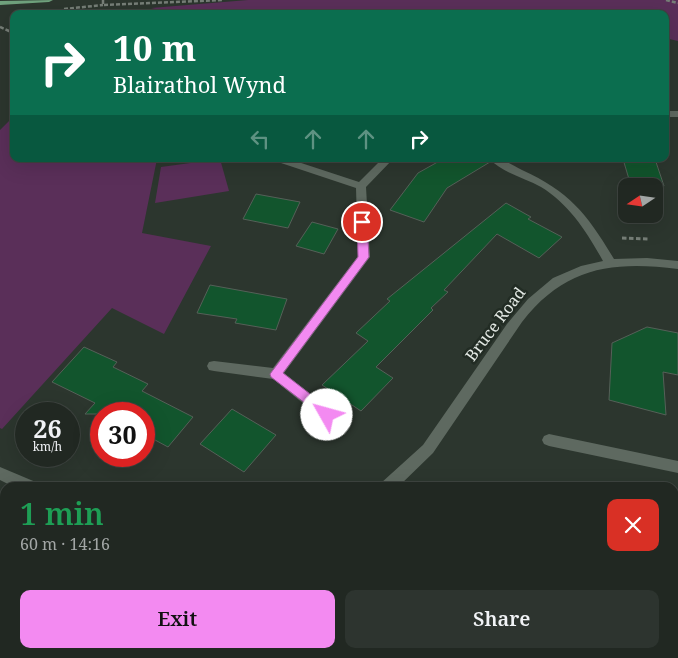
<!DOCTYPE html>
<html lang="en">
<head>
<meta charset="utf-8">
<style>
  :root { --surface:#212822; --page:#2d342f; --text:#f1f3f6; --muted:#a2a6a5; --line:#3e4440; --accent:#f38af1 }
  body { margin:0; font-family:"Noto Serif",serif; background:var(--page); color:var(--text); height:100vh; display:flex; flex-direction:column; font-size:19px; white-space:nowrap }
  * { box-sizing:border-box; margin:0 }
  p { font-size:16px; color:var(--muted) }
  .icon { flex:none; width:28px; height:28px; fill:none; stroke:currentColor; stroke-width:2; stroke-linecap:round; stroke-linejoin:round }
  .map { position:relative; flex:1; overflow:hidden }
  .panel { position:absolute; left:0px; top:482px; width:679px; height:176px; display:flex; flex-direction:column; background:var(--surface); border-radius:15px 15px 0 0; box-shadow:0 5px 20px #0002,0 0 0 1px var(--line) }
  .panel>* { flex:none }
  .guide { position:absolute; left:10px; top:10px; width:659px; height:152px; border-radius:10px; box-shadow:0 5px 20px #0002,0 0 0 1px var(--line); background:#0b6e4f; color:#fff; overflow:hidden }
  .needle { width:32px; rotate:257deg }
  .tools { position:absolute; left:618px; top:178px; display:grid; gap:10px }
  .tools a { display:grid; place-items:center; width:45px; height:45px; border-radius:10px; background:var(--surface); box-shadow:0 5px 20px #0002,0 0 0 1px var(--line); font-size:25px }
  .speed { position:absolute; left:15px; top:402px; display:flex; gap:10px; font-size:25px; font-weight:700; text-align:center }
  .speed>* { display:grid; place-content:center; width:65px; height:65px; border-radius:50%; background:var(--surface); box-shadow:0 5px 20px #0002,0 0 0 1px var(--line); line-height:1 }
  .speed small { font-size:12px; font-weight:400 }
  .speed .limit { border:8px solid #d22; background:#fff; color:#111 }
  .pin { position:absolute; display:grid; place-items:center; width:42px; height:42px; color:#fff; margin:-21px; border:2px solid #fff; border-radius:50%; box-shadow:0 1px 5px #0007 }
  .me { position:absolute; width:55px; margin:-28px; rotate:308deg; stroke-linejoin:round; filter:drop-shadow(0 0 4px #0008) }
  .turn { display:flex; align-items:center; gap:18px; height:105px; padding:0 20px; font-size:22px }
  .turn .icon { width:65px; height:65px; stroke-width:2.5 }
  .turn b { display:block; font-size:35px; line-height:42px }
  .lanes { display:flex; align-items:center; height:48px; padding:0 20px; background:#0003; justify-content:center; gap:25px; direction:ltr }
  .lanes .off { opacity:.35 }
  .round { display:grid; place-items:center; flex:none; width:52px; height:52px; border-radius:10px; background:var(--page) }
  .summary { display:flex; align-items:center; justify-content:space-between; height:85px; padding:0 20px }
  h1 { font-size:30px; font-weight:600; line-height:38px; color:#1e9e55 }
  .primary-button { display:flex; gap:10px; margin-top:auto; padding:10px 20px }
  .primary-button a { flex:1; height:58px; border-radius:10px; background:var(--accent); color:#111; font-size:20px; font-weight:600; line-height:58px; text-align:center }
  .primary-button a+a { background:var(--page); color:var(--text) }
  .map>svg:first-child { display:block }
  .green { fill:#5a2f59 }
  .building { fill:#12552d; stroke:#556058 }
  .lines { fill:none; stroke-linecap:round; stroke-linejoin:round }
  .path-far1 { stroke:#767e77; stroke-width:2.5; stroke-dasharray:4 2; stroke-linecap:butt }
  .path { stroke:#767e77; stroke-width:3; stroke-dasharray:4.5 2.5; stroke-linecap:butt }
  .minor { fill:#5e6960; fill-rule:evenodd }
  .major { fill:#6fa27d; fill-rule:evenodd }
  .route { fill:#f38af1; stroke:#9e5a9d }
  .labels { text-anchor:middle; dominant-baseline:central; stroke-width:5; stroke-linejoin:round; paint-order:stroke }
  .street-label { font-size:16px; fill:#e3e9e4; stroke:#222c24 }
</style>
</head>
<body>
<div class="map">
<svg width="678" height="658" viewBox="0 0 678 658">
  <rect width="100%" height="100%" fill="#2c362e"/>
  <g class="green">
    <path d="M248,0H678V41L665,38V14H177L151,8Z"/>
    <path d="M14,116V159H157L142,233L211,246L164,334L112,308L2,429L0,428V130Z"/>
    <path d="M220,159L229,191L155,203L161,167Z"/>
  </g>
  <g class="building">
    <path d="M443,159H488L490,162L447,188L424,222L390,210L418,173Z"/>
    <path d="M623,159H655L664,186H631Z"/>
    <path d="M256,194L300,202L288,228L243,219Z"/>
    <path d="M506,203L531,217L528,219L562,237L539,258L497,234L444,290L448,292L431,308L433,310L376,367L393,378L361,411L322,385L368,341L356,333L390,301L387,299Z"/>
    <path d="M312,222L338,229L324,254L296,246Z"/>
    <path d="M210,285L287,299L276,330L235,323L237,319L197,313Z"/>
    <path d="M647,327L678,333V375L663,372L666,415L609,400L612,343Z"/>
    <path d="M84,347L117,362L113,367L148,384L142,391L193,417L168,447L144,434V414H85L95,403L52,382Z"/>
    <path d="M232,409L276,435L244,472L200,444Z"/>
  </g>
  <g class="lines">
    <g class="path-far1">
      <path d="M103,0V5L222,0"/>
      <path d="M666,0L678,3"/>
      <path d="M64,9L103,5"/>
      <path d="M0,27L9,31L14,28"/>
    </g>
    <path class="path" d="M622,238L648,239"/>
    <g class="minor">
      <rect x="665" y="111" width="13" height="6"/>
      <path d="M274,159H289L359,182L382,159H393L366,187L370,257L284,373L345,421L347,425L345,429L340,431L335,429L273,379L214,371L209,370L207,366L209,362L214,361L273,368L358,256L356,188L275,161Z"/>
      <path d="M490,159C503,158 510,164 522,170C570,192 587,214 614,259L647,258L678,261V269C612,261 565,267 522,322L433,453L397,488H379L381,483L423,445L507,324L528,299L553,278L581,266L603,261C587,232 569,204 541,187C525,178 502,173 490,159Z"/>
      <path d="M549,434L678,461V473L549,446L544,444L542,440L544,436Z"/>
      <path d="M0,467L38,483L40,488H16L0,480Z"/>
      <path d="M225,654H243L241,658H223Z"/>
    </g>
    <path class="major" d="M53,0L49,2L0,5V1Z"/>
  </g>
  <path class="route" d="M362,218L367,222L369,257L283,373L332,411L333,415L332,418L327,420L271,377L270,374L358,257L357,222Z"/>
  <g class="labels">
    <g class="street-label">
      <text transform="translate(495 324) rotate(-53)">Bruce Road</text>
    </g>
  </g>
</svg>
<div class="tools">
<a><svg class="needle" viewBox="-14 -14 28 28"><path d="M0-13l5 13h-10z" fill="#e53935"/><path d="M0 13l5-13h-10z" fill="#a2a6a5"/></svg></a>
</div>
<div class="speed"><div>26<small>km/h</small></div><div class="limit">30</div></div>
<div class="pin" style="left:362px;top:222px;background:#d93025"><svg class="icon" aria-label="arrive" viewBox="0 0 24 24"><path d="M6 21V4h12l-3 4 3 4H6"/></svg></div>
<svg class="me" style="left:327px;top:415px" viewBox="-20 -20 40 40"><circle r="19" fill="#fff"/><path d="M0-13L10 11 0 6-10 11z" fill="#f38af1"/></svg>
<div class="guide">
<div class="turn"><svg class="icon" aria-label="right" viewBox="0 0 24 24"><path d="M7 20v-9h11M14 6l5 5-5 5"/></svg><div><b>10 m</b>Blairathol Wynd</div></div>
<div class="lanes"><svg class="icon off" aria-label="left" viewBox="0 0 24 24"><path d="M17 20v-9H6M10 6l-5 5 5 5"/></svg><svg class="icon off" aria-label="ahead" viewBox="0 0 24 24"><path d="M12 20V5M6 11l6-6 6 6"/></svg><svg class="icon off" aria-label="ahead" viewBox="0 0 24 24"><path d="M12 20V5M6 11l6-6 6 6"/></svg><svg class="icon" aria-label="right" viewBox="0 0 24 24"><path d="M7 20v-9h11M14 6l5 5-5 5"/></svg></div>
</div>
<section class="panel">
<div class="summary"><div><h1>1 min</h1><p>60 m · 14:16</p></div><a class="round" style="background:#d93025;color:#fff"><svg class="icon" aria-label="close" viewBox="0 0 24 24"><path d="M6 6l12 12M18 6L6 18"/></svg></a></div>
<div class="primary-button"><a>Exit</a><a>Share</a></div>
</section>
</div>
</body>
</html>
